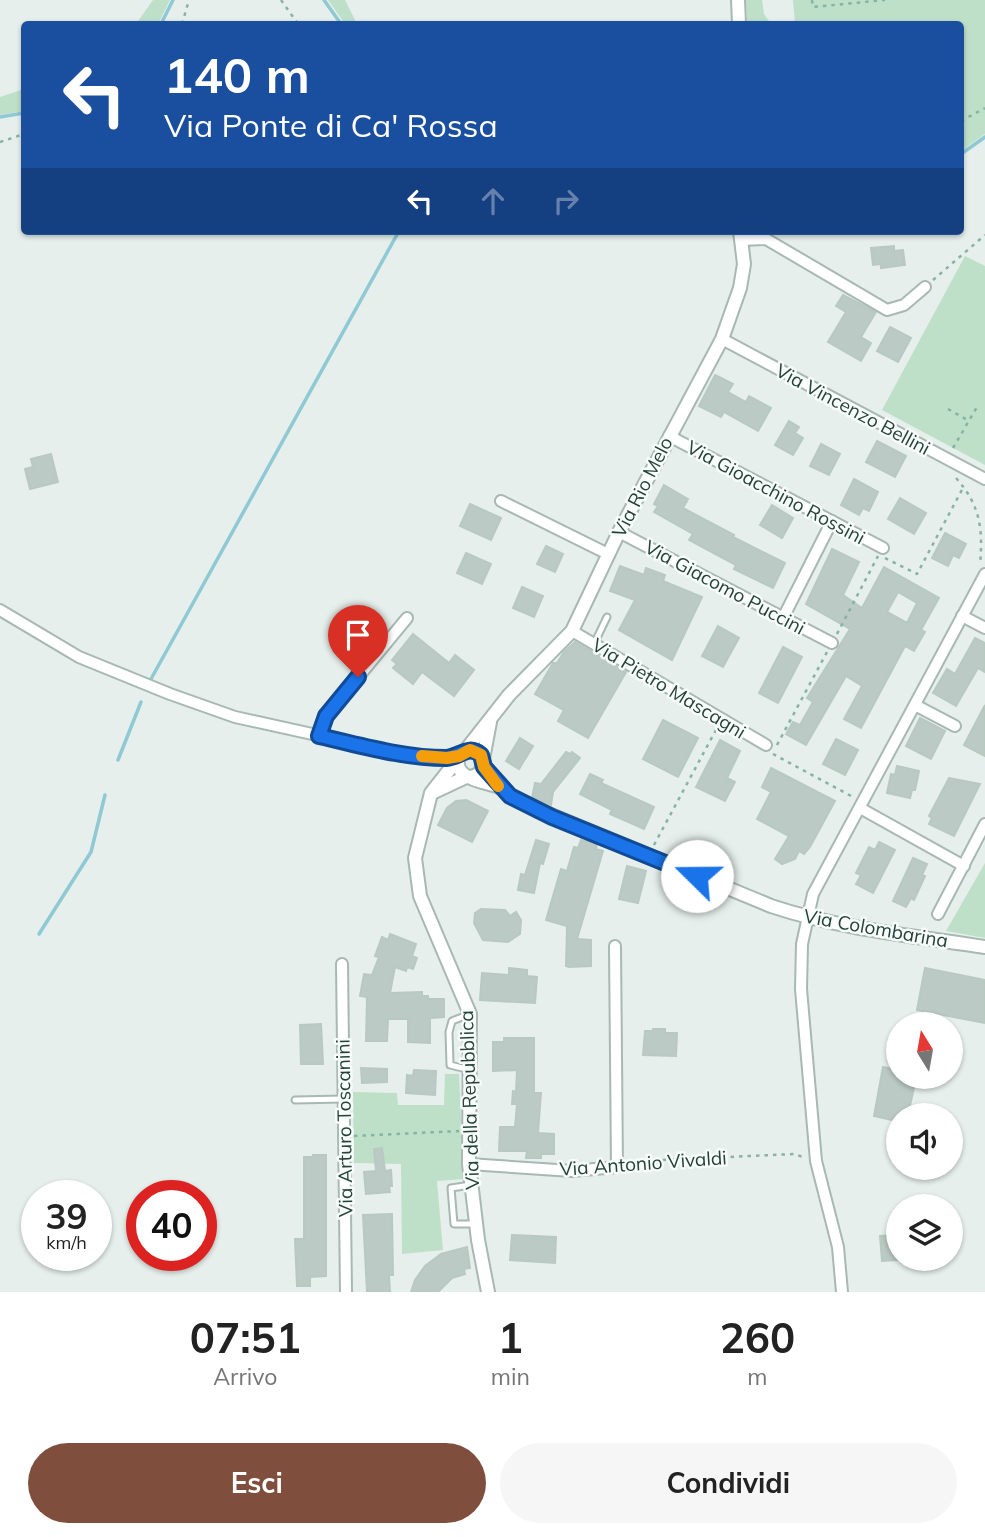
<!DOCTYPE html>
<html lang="it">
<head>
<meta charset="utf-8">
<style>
  :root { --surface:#fff; --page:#f6f6f6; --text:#222; --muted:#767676; --accent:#804e3d }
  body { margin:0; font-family:Mulish,sans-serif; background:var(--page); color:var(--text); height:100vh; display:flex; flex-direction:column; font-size:26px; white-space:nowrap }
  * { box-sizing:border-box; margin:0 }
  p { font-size:23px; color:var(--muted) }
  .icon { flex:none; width:38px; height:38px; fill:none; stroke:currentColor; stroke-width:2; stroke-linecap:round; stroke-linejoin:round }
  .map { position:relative; height:1292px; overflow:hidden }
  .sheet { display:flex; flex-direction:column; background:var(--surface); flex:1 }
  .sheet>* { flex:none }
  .banner { position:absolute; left:21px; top:21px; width:943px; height:214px; border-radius:7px; box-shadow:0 2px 5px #0004; background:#1a4fa0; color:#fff; overflow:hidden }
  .needle { width:46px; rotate:349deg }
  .buttons { position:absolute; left:886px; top:1012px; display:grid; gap:14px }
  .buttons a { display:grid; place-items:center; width:77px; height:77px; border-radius:50%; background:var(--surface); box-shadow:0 2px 5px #0004; font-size:35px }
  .speed { position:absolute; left:21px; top:1180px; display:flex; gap:14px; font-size:35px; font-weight:700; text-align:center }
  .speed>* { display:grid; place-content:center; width:91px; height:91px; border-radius:50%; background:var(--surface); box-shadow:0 2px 5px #0004; line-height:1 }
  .speed small { font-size:18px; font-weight:400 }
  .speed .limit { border:10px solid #d22; background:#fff; color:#111 }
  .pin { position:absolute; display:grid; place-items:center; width:60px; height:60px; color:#fff; margin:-72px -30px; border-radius:50% 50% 50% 0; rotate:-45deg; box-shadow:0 0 7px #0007 }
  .pin .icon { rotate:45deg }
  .me { position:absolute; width:77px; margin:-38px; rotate:292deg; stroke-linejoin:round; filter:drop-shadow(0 0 5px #0008) }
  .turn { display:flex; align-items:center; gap:24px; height:147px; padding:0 28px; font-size:32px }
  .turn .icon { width:91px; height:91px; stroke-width:2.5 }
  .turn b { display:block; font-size:49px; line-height:60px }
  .lanes { display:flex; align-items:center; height:66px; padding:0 28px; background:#0003; justify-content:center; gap:35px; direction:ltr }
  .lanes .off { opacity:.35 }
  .eta { display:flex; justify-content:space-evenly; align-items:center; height:119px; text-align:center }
  .eta b { font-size:42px; font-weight:700; line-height:49px }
  .cta { display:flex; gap:14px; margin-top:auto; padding:14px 28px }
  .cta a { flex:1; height:80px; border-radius:42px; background:var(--accent); color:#fff; font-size:28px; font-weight:700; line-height:80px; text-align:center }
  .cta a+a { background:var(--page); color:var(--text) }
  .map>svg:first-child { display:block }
  .green { fill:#bfe0c8 }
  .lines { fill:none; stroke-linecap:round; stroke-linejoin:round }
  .stream { stroke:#8ec9d4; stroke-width:3.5 }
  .building { fill:#bbcac4; stroke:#b8c9c2; stroke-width:2; fill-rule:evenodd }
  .service-casing { stroke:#a8b8b2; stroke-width:9 }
  .minor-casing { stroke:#a8b8b2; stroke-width:14 }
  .tertiary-casing { stroke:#a8b8b2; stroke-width:16 }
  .path { stroke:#86b3a5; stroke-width:2.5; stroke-dasharray:3.5 5; stroke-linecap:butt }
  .service { stroke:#fff; stroke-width:5 }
  .minor { stroke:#fff; stroke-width:10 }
  .tertiary { stroke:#fff; stroke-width:12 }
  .route-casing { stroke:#114b97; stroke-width:18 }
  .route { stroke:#1a73e8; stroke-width:12 }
  .slow { stroke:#f59e0b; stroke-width:12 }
  .labels { text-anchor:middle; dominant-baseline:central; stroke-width:5; stroke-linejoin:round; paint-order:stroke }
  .street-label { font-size:19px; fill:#24423a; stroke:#f7fbf9 }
</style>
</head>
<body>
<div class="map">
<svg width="985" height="1292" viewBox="0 0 985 1292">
  <rect width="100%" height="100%" fill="#e6efeb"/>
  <g class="green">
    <path d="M153,0H170L158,24H136Z"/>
    <path d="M328,0H345L357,24H345Z"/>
    <path d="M746,0H762L764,14L771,24H747Z"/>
    <path d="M793,0H985V134L961,151V24H795Z"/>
    <path d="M24,89V111L0,115V97Z"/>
    <path d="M965,256L985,266V465L882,410Z"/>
    <path d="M985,863V938L946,931Z"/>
    <path d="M445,1074H459L464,1179L437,1181L443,1250L402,1254L401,1164L354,1163L353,1092L397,1093L398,1105H444Z"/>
  </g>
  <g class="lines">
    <g class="stream">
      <path d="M324,0L341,24"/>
      <path d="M161,24L173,0"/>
      <path d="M0,117L24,113"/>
      <path d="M961,154L985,137"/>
      <path d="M151,679L399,231"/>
      <path d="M118,760L141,702"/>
      <path d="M39,934L91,852L105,795"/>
    </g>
  </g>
  <g class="building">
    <path d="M894,246V251L903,250L905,265L881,268V264L873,265L871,248Z"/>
    <path d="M843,295L876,312L861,337L871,343L861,361L828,342L846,312L836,306Z"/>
    <path d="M890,327L911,338L898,362L877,351Z"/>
    <path d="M715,375L733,384L728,392L746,402L749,396L771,408L758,431L724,412L721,417L699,406Z"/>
    <path d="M789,421L799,427L795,433L803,438L793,455L775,445Z"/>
    <path d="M877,441L906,456L895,477L866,462Z"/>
    <path d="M821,444L840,454L829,475L810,466Z"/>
    <path d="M51,454L58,482L30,489L25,469L33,467L31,459Z"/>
    <path d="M854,479L878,492L869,511L863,508L859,515L841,505Z"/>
    <path d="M664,485L688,499L683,508L734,535L733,537L785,563L773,588L734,569L736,565L689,540L693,534L654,512L658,506L654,504Z"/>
    <path d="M900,498L926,513L914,534L888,519Z"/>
    <path d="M470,504L501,518L491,540L460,526Z"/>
    <path d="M772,505L793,518L782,538L760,525Z"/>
    <path d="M945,533L966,544L959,558L953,555L948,566L932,558Z"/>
    <path d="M546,546L563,554L555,572L537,564Z"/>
    <path d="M832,549L859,562L843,595L862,608L884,567L939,598L921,630L925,632L914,651L905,646L861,728L844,719L862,686L846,676L806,745L786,734L793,722L800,725L813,702L807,698L850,629L806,604ZM898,592L917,603L907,623L887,612Z"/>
    <path d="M466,553L491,564L482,584L457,573Z"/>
    <path d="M620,566L644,575L646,568L665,575L663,581L702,597L672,660L619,630L635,600L610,591Z"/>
    <path d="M522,587L543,596L534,617L513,608Z"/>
    <path d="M718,626L739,638L723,667L702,656Z"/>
    <path d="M413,634L449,663L455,655L474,670L454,696L422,672L413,684L393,668L397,664L392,660Z"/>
    <path d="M975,638L985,643V672L978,668L956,706L933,693L947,669L955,674Z"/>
    <path d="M575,642L626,672L588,738L558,721L564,710L535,694L553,663H557L564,652Z"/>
    <path d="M783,647L802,657L778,703L759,693Z"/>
    <path d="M985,705V756L964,745Z"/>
    <path d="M920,718L945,731L931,759L906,746Z"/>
    <path d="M663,720L698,738L678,777L643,759Z"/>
    <path d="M520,738L533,746L519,769L506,761Z"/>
    <path d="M836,739L858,750L845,775L823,764Z"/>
    <path d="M720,740L740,751L727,778L735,782L725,801L696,787Z"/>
    <path d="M566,752L570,754L572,752L580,758L553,792L551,805L532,798L535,783L541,784Z"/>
    <path d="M897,766L919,771L915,790H912L910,798L887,793L891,774L895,775Z"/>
    <path d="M771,768L835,801L810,847L804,854L799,851L795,859L782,864L775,859L789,836L757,819L771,792L762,787Z"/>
    <path d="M590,774L603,780L601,783L654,807L644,829L610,814L612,810L580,794Z"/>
    <path d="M949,778L980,784L954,836L929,824L932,818L929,816Z"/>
    <path d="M466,800L488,811L472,842L438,825L447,808L456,801Z"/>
    <path d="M536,840L549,844L543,864L540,863L534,893L518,890L521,874L525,875Z"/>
    <path d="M581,840L597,844L596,849L603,851L577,939L591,940V966L569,967L566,966L567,926L546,920L561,869L567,871L574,847L578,848Z"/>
    <path d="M879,842L895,850L873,893L856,884L861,875L856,873L869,847L875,850Z"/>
    <path d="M913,858L927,864L922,875L925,876L914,900L911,898L906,907L893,901Z"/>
    <path d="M627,866L646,871L638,903L619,899Z"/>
    <path d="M481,909L505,910L510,916L516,912L521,920L520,934L508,942L483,940L474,923L475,913Z"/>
    <path d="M390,934L416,944L412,956L417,958L413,969L407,967L406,971L395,967L390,993L422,992V996H428V999H444V1017L430,1018V1043L408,1042V1019H388L387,1041H366L367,997L360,996L364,974L372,975L379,957L375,956L382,937L388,940Z"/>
    <path d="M509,968L527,970V976L537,977L535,1003L480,1000L482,973L509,975Z"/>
    <path d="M925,968L985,980V1023L917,1010Z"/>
    <path d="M321,1024L323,1064H301L300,1025Z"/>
    <path d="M653,1029H665V1033H677L676,1056L643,1055L645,1031H653Z"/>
    <path d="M504,1038H534V1093H541L538,1133L554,1134V1154H541V1158H526L527,1151H499L500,1127H515L517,1104H512L513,1091L516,1092L517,1070L493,1071V1042H504Z"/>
    <path d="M883,1067L898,1070V1076L916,1078L908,1115H898V1119L893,1118L892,1120L874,1116Z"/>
    <path d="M361,1068L387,1069V1082L362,1083Z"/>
    <path d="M414,1070L436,1071L435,1095L406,1093L407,1075L413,1076Z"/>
    <path d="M382,1148L385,1171L391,1170L392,1186H389L390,1192L366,1194L364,1172L376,1171L374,1149Z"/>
    <path d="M313,1155H326V1276L310,1277V1286H297L295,1239H304V1157H313Z"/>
    <path d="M392,1214L393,1275H389L390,1292H367L363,1215Z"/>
    <path d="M512,1235L556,1237L555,1263L510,1260Z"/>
    <path d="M898,1235V1260L882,1261L880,1236Z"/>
    <path d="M467,1247L470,1268L464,1269L465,1274L452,1278L438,1292H411L415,1280L425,1266L441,1254Z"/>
  </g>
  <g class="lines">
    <defs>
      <g id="service">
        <path d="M594,644L607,617"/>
        <path d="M470,1014L452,1021L449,1032L450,1065L470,1070"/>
        <path d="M295,1100L344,1099"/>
        <path d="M471,1185L451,1188L454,1224H475"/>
      </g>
      <g id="minor">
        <path d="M742,240L766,239L887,310L904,305L925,287"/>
        <path d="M722,339L985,479"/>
        <path d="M669,436L883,548"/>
        <path d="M501,501L608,554"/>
        <path d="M619,532L832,643"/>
        <path d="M0,610L79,657L170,694L235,717L407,755L447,758L459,756"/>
        <path d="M962,616L985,628"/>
        <path d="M783,618L832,521"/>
        <path d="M572,631L766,745"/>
        <path d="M915,705L955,726"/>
        <path d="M319,736L326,716L407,618"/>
        <path d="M860,808L964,866"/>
        <path d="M938,914L985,824"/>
        <path d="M342,964L346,1292"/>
        <path d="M469,1164L572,1171L617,1167L615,946"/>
        <path d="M842,1292L838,1247L816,1161L801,989L802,944L813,894L985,574"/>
      </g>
      <g id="tertiary">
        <path d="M738,0L739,24"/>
        <path d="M465,751L509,695L572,631L619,532L722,339L740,288L744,264L740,231"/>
        <path d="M483,759L490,722"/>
        <path d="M457,760L431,793L415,858L420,896L470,1014L469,1164L478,1240L488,1292"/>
        <path d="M483,767L511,796L529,806L771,906C840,929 913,936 985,947"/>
        <path d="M471,777L479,774L484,763L478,752L470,750L459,756C451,779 483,781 499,787"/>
        <path d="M434,792L466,777"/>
      </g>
    </defs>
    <use href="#service" class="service-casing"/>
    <use href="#minor" class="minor-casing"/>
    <use href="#tertiary" class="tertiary-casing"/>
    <g class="path">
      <path d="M281,0L298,24"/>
      <path d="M812,0L813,7L885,0"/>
      <path d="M182,24L189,0"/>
      <path d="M961,121L985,108"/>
      <path d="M0,142L24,134"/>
      <path d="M933,280L985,235"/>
      <path d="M948,409L969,421"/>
      <path d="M953,448L977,407"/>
      <path d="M956,478C981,506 983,530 980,565"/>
      <path d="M885,558L917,574L964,486"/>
      <path d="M837,634L878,556"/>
      <path d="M777,745L827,652"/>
      <path d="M773,754L853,797"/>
      <path d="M654,845L717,728"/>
      <path d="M354,1136L459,1131"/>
      <path d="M629,1164L640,1161L794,1154L803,1157"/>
    </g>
    <use href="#service" class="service"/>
    <use href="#minor" class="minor"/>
    <use href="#tertiary" class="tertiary"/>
  </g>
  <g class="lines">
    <defs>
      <path id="route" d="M358,677L326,716L319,736C360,745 403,758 446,758C460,757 468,744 481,755L484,767L510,796L552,817L697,876"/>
    </defs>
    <use href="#route" class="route-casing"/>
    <use href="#route" class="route"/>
    <path class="slow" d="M422,756L447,758L459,756L470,750L481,755L484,767L498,786"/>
  </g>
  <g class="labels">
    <g class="street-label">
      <text transform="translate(853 409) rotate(28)">Via Vincenzo Bellini</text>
      <text transform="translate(642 487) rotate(-63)">Via Rio Melo</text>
      <text transform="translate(776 492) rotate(28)">Via Gioacchino Rossini</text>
      <text transform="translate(725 587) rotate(28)">Via Giacomo Puccini</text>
      <text transform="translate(669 688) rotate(31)">Via Pietro Mascagni</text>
      <text transform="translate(876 928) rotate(10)">Via Colombarina</text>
      <text transform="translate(469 1100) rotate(-92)">Via della Repubblica</text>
      <text transform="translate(344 1128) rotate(-91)">Via Arturo Toscanini</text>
      <text transform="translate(643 1163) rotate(-4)">Via Antonio Vivaldi</text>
    </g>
  </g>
</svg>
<div class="buttons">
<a><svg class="needle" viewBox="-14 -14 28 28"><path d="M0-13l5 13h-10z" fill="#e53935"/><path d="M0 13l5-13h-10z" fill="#767676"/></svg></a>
<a><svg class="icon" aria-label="sound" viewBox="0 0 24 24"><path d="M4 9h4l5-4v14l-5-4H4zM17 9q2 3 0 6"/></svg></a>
<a><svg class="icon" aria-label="layers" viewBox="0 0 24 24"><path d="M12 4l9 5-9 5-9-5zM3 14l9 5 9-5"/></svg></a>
</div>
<div class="speed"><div>39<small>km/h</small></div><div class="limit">40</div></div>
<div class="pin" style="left:358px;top:677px;background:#d93025"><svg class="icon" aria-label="arrive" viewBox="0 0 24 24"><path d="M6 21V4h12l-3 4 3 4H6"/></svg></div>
<svg class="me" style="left:697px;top:876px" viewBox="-20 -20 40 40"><circle r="19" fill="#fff"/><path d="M0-13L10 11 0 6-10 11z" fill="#1a73e8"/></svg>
<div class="banner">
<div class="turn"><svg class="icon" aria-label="left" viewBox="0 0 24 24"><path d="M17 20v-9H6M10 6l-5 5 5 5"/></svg><div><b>140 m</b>Via Ponte di Ca' Rossa</div></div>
<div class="lanes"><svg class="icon" aria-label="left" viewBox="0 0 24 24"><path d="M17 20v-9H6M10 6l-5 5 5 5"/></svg><svg class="icon off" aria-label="ahead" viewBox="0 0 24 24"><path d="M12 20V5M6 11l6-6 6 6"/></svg><svg class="icon off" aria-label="right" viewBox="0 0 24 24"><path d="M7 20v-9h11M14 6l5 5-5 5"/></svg></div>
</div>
</div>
<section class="sheet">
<div class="eta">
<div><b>07:51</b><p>Arrivo</p></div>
<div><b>1</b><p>min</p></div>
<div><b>260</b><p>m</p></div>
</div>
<div class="cta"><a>Esci</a><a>Condividi</a></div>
</section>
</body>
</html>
